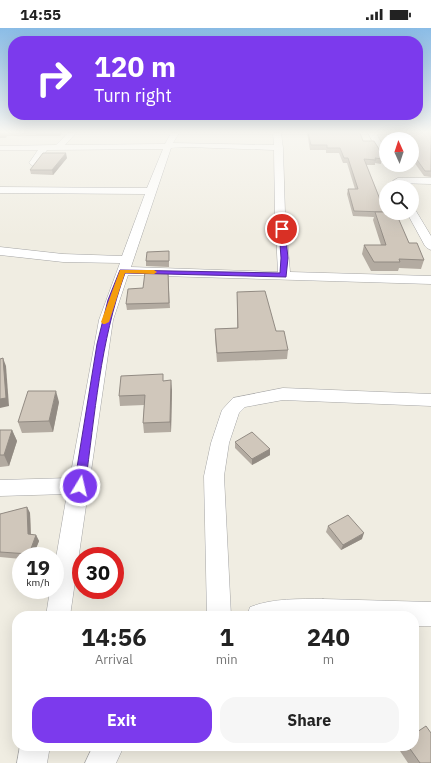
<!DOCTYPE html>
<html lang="en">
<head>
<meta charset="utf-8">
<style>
  :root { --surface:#fff; --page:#f6f6f6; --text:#222; --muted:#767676; --accent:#7c3aed }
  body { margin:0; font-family:"IBM Plex Sans",sans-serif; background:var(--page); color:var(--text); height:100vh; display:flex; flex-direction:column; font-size:15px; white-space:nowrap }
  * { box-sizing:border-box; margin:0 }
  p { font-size:13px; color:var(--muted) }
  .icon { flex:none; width:22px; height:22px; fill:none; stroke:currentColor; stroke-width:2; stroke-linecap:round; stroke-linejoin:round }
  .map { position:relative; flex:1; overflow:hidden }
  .sheet { position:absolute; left:12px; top:583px; width:407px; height:140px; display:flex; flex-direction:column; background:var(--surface); border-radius:16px; box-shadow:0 4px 16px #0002 }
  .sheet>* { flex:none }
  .banner { position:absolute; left:8px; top:8px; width:415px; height:84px; border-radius:16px; box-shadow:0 4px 16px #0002; background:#7c3aed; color:#fff; overflow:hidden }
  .needle { width:26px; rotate:357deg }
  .fabs { position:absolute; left:379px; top:104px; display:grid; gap:8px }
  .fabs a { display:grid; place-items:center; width:40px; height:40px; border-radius:50%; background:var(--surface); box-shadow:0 4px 16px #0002; font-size:20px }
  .speed { position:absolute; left:12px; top:519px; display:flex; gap:8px; font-size:20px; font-weight:700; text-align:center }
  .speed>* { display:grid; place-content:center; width:52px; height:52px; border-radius:50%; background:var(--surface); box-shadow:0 4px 16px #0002; line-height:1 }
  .speed small { font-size:10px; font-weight:400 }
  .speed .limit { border:6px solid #d22; background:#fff; color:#111 }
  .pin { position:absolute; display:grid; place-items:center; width:34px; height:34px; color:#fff; margin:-17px; border:2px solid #fff; border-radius:50%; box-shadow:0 1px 4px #0007 }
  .me { position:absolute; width:44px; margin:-22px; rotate:9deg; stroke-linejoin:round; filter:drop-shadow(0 0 3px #0008) }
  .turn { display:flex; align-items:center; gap:14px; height:84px; padding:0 20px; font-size:18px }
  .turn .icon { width:52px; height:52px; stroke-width:2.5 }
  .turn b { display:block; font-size:28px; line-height:34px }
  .eta { display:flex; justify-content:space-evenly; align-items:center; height:68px; text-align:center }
  .eta b { font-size:24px; font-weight:700; line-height:28px }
  .action { display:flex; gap:8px; margin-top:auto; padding:8px 20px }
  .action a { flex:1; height:46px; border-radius:16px; background:var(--accent); color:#fff; font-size:16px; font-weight:700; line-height:46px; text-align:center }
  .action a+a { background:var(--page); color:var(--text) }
  .status { display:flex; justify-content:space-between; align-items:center; height:28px; padding:0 20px; background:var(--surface); direction:ltr }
  .status svg { height:11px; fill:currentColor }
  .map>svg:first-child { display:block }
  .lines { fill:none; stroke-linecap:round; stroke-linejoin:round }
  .street-casing { stroke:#a5a5a5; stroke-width:1 }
  .street { fill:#fff; fill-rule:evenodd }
  .wall { fill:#b3aba1 }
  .shaded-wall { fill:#928b83 }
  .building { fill:#d0c7bb; stroke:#928b83 }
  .route { fill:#7c3aed; stroke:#51269a }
  .slow { fill:#f59e0b }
</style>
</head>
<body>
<div class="status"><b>14:55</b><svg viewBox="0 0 49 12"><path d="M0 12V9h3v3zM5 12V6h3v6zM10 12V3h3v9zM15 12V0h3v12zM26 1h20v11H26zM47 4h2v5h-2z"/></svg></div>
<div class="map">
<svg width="431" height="735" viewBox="0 0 431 735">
  <rect width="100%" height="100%" fill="#f0ede2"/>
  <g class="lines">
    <defs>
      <g id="street">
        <path d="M68,105H76L65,117L165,116L171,105H179L173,115L274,117L273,105H281L283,120L285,186L290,244L431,248V256L128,247L113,292L70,588H46L50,562H55V536L67,466L0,468V452L70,450L99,292L120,235L63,234L0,227V219L63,226L122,228L145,166L0,165V159L147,160L163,121L47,122L36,137L33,138L29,135L38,122H0V118L56,117ZM187,119L274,122L275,186L278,244L131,239L171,120Z"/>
        <path d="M368,105H376L386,123V133L382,130Z"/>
        <path d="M398,150H431V156L395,155L393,153Z"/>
        <path d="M412,182L416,183L431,208V222L427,220L425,218L407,185H412Z"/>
        <path d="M283,360L431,366V378L283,372L245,379L239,385L229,415L224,448L231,588H207L204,448L211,415L222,382L233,370Z"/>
        <path d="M323,571L431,574V598H414V588H247L250,579C273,570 300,571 323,571Z"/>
        <path d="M20,718H50L47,735H17Z"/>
        <path d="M93,718H124L116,735H85Z"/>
      </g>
    </defs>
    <use href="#street" class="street-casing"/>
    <use href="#street" class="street"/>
  </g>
  <g class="wall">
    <path d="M0,105H62L60,108H7L6,110H0Z"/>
    <path d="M307,105H360L363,113L386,129L384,134H381V136L375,135V137H366L385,184L409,215L424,232L421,241L399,240L398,243H371L362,226L364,217H381L373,192L374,189L353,188L347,166L348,161H355L347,135H343L339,125H326V122H310Z"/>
    <path d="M407,105H431V149L424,148L414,134H412V111H408L406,108Z"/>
    <path d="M67,130L53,147L31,146L30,142Z"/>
    <path d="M169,229V239L146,238V233Z"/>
    <path d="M168,244L170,280L127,282L126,276L143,260Z"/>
    <path d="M237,264L276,303L288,322L287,331L217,334L215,310V301L237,300Z"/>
    <path d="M163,346V353L172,362L171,404L144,405L143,395L144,377L120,378L119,368Z"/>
    <path d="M59,374L53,404L22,405L18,394Z"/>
    <path d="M0,402H12L17,413L9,438L0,439Z"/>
    <path d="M235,414L270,421V427L252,437L235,420Z"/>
    <path d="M27,479L30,485L31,507H36L39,513L33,528H21V531L0,529V486Z"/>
    <path d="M328,498L362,511L341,522L326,504Z"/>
    <path d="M400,718H414L431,735H408L398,720Z"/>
  </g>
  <g class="shaded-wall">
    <path d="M66,125L67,130L53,147L52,142Z"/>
    <path d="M3,330L6,338L9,378L0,380V371Z"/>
    <path d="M171,352L172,362L171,404L170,394Z"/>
    <path d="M56,363L59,374L53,404L49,393Z"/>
    <path d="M12,402L17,413L9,438L4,427Z"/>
    <path d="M270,421V427L252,437V431Z"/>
    <path d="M27,479L30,485L31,512L28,506Z"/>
    <path d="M364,505L362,511L341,522L343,517Z"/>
    <path d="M36,507L39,513L33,528H30L29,526Z"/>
  </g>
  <g class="building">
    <path d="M308,105H360L363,113H374L382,126L386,129H381L382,131L375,130L376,132L364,131L385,184L354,183L348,161H358L348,130H344L340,120H327V117H311Z"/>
    <path d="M409,105H431V143H425L415,129H412V113H414Z"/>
    <path d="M43,125H66L52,142H30Z"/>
    <path d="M375,184H386V185H396L409,215H417L424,232L399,231L400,234H374L364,217H386Z"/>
    <path d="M169,223V233H146L147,224Z"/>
    <path d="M145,244H168L169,275L126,276L128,261L143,260Z"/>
    <path d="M265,263L276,303H284L288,322L217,325L215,301L238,300L237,264Z"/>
    <path d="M3,330L6,370L0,371V331Z"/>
    <path d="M163,346V353L171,352L170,394L143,395L145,367L119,368L121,348Z"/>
    <path d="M28,363H56L49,393L18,394Z"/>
    <path d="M0,402H12L4,427H0Z"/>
    <path d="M252,404L270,421L252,431L235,414Z"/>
    <path d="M27,479L28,506L36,507L29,526L0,524V486Z"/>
    <path d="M348,487L364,505L343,517L328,498Z"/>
    <path d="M426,698L431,705V735H420L408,718H414V706Z"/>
  </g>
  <linearGradient id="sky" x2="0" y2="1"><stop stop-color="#8abce6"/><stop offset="0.5" stop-color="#f8f7f2"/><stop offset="1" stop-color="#f8f7f2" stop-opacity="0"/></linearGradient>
  <rect width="431" height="208" fill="url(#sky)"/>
  <path class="route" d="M282,199L285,201L288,230L286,249L125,245C100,314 95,387 85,458L83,461L80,463L76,461L74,458L97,316L108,272L120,242L280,245L281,230L279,201Z"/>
  <path class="slow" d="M120,242H154L157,244L154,246L125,245L109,294L105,296H103L101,294Z"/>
</svg>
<div class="fabs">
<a><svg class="needle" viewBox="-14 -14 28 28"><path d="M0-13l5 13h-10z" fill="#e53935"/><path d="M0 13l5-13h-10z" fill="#767676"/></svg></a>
<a><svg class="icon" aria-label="search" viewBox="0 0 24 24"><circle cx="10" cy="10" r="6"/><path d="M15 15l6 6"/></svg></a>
</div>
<div class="speed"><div>19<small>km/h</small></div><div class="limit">30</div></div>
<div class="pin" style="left:282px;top:201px;background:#d93025"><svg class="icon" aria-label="arrive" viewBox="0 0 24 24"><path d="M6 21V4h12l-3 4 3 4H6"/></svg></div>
<svg class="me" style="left:80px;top:458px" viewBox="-20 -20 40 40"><circle r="17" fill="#7c3aed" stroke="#fff" stroke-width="3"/><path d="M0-11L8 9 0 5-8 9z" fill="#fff"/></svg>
<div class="banner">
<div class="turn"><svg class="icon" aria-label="right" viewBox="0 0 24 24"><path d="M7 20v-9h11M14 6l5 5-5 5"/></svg><div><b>120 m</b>Turn right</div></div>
</div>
<section class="sheet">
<div class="eta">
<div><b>14:56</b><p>Arrival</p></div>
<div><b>1</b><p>min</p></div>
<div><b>240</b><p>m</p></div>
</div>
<div class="action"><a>Exit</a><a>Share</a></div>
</section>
</div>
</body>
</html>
